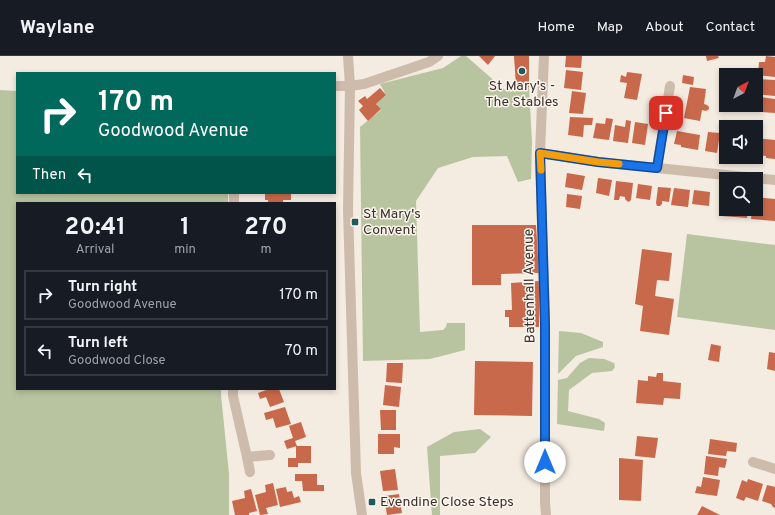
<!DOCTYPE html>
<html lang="en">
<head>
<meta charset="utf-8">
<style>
  :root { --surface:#171b24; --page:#20242c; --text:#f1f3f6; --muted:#9ea1a6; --line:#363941 }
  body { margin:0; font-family:Overpass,sans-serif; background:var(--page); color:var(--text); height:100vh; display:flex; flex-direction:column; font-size:15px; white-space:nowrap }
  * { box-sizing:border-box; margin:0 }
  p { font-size:13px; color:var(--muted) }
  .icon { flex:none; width:22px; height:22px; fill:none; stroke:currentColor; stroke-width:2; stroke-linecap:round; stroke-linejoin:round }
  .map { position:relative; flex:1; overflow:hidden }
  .sheet { position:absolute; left:16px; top:146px; width:320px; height:188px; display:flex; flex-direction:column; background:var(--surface); border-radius:0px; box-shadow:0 2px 6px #0003 }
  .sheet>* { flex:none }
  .guide { position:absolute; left:16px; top:16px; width:320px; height:122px; border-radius:0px; box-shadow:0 2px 6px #0003; background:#00695c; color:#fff; overflow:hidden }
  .needle { width:26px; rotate:41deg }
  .tools { position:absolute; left:719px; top:12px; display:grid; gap:8px }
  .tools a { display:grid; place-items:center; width:44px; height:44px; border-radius:0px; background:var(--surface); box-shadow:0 2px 6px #0003; font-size:20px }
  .pin { position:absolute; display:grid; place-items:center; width:34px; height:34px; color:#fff; margin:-17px; border-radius:8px; box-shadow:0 2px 6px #0006 }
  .me { position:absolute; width:44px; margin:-22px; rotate:0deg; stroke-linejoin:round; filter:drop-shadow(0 0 3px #0008) }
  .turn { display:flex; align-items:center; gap:14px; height:84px; padding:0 16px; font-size:18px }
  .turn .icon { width:52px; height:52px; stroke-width:2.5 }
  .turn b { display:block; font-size:28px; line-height:34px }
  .then { display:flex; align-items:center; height:38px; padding:0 16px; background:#0003; gap:8px; font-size:15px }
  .eta { display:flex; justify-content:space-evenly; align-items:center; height:68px; text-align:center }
  .eta b { font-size:24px; font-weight:700; line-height:28px }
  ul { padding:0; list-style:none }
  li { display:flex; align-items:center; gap:12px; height:50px; margin:0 8px 6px; padding:0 8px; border:2px solid var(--line); border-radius:0px }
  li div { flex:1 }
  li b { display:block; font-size:15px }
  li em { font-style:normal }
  header { display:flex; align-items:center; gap:24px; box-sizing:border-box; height:56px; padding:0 20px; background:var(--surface); border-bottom:1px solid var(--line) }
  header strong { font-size:19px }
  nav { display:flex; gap:22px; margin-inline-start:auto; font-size:14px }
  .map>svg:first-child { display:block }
  .green { fill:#b8c4a0 }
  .building { fill:#c8694b }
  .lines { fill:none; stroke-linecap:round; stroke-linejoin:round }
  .street { stroke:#cdbbac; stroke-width:10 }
  .route-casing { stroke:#114b97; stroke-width:10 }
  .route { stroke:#1a73e8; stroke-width:7 }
  .slow { stroke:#f59e0b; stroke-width:7 }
  .poi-dot { fill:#1f5a5e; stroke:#fbf5ee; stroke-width:1.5 }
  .labels { text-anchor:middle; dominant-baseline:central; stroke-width:3; stroke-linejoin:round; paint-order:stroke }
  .poi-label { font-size:14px; fill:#3b302b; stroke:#fbf5ee; text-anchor:start }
  .street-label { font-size:14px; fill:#3b302b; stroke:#fbf5ee }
</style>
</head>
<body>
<header>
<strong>Waylane</strong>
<nav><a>Home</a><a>Map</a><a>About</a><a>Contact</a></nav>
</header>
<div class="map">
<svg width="775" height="459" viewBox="0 0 775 459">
  <rect width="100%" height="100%" fill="#f4ebe1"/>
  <g class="green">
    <path d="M461,0H466L505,34L516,30L529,31L532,86L531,123L518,126L507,100L473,101L438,112L416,145L420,276L443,274L446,271L447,267H465V294L430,303L363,305L360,71L381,54L376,48L386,39L380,28L443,12Z"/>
    <path d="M0,34L17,35V137H228V147H17V333H221V339L229,418V459H0Z"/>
    <path d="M687,178L775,189V274L677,261Z"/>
    <path d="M559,275L581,277L603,286V291L576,300L558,318Z"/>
    <path d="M589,302L604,303L614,307L615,311L612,315L592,317L569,334L568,355L599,363L605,367L604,375L557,368L558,324L567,322L580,307Z"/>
    <path d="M480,373L491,381L475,397L440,400V459H432L427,391L454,376Z"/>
  </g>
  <g class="building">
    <path d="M479,0H495L488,9Z"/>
    <path d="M514,0H529V31L516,30Z"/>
    <path d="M566,0H582L581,12L565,11Z"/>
    <path d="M706,0H718L719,2L707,5Z"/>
    <path d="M766,0L775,1V21L758,19L759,6H765Z"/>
    <path d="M566,14L583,16L581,34L564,32Z"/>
    <path d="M627,16L642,18L637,44L624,42L627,27L620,26L621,19L626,21Z"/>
    <path d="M683,19L694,21L693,29L682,27Z"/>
    <path d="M759,23L775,24V40L756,38V30H758Z"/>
    <path d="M690,31L706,33L704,48L707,49L709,51V53L706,55L702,54L700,65L684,62Z"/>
    <path d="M380,32L386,39L376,48L381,53L368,65L359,54L363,50L358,45L365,40L367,43Z"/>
    <path d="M572,35L586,37L583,58L569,57Z"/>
    <path d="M761,41L775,43V57L751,55V49H756V47H761Z"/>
    <path d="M570,61L593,62L592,69H584L583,81L568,79Z"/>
    <path d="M606,62L613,63L609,84L593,82L596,67L605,68Z"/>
    <path d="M626,64L631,65L628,87L613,85L615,69L625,71Z"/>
    <path d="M635,66L648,68L645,89L632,87Z"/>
    <path d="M677,75L700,79L698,94L681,91V89L674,88Z"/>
    <path d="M708,76L720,77L717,97L705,95Z"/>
    <path d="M756,82L775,84V103L766,102V100L756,99Z"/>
    <path d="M567,117L585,120L582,134L565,131Z"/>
    <path d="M598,122L612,124L609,140L596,137Z"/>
    <path d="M616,125L633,127L631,144L629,146L627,145L625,143V141L620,140L619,144H614Z"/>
    <path d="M638,128L652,130L650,144L636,142Z"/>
    <path d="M658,131L671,132L669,146L662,145V148L660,150H657L656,147Z"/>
    <path d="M674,132L690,134L688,151L671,149Z"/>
    <path d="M694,134L710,136L709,150L692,148Z"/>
    <path d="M265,137H291V144H283V147H268V144H265Z"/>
    <path d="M567,138L582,140L580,153L566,151Z"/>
    <path d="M724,139H726V153H748L747,162L722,160Z"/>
    <path d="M756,141L775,143V165L751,163L752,153H756Z"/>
    <path d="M472,169H536L539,217L501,218V229H472Z"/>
    <path d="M642,193L672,197L669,225L657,224L655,240L674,243L669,279L640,275L643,250L635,248Z"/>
    <path d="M539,225V271H509V261H505V254H512L511,227Z"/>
    <path d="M711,288L721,290L719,306L708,304Z"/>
    <path d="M769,296L775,297V315L767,313Z"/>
    <path d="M475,305L533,306L532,360L474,359Z"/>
    <path d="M387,307H403L402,327L386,326Z"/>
    <path d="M657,317H663V325L681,327L680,343L664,342L663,349L636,347L638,324L648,325V320L656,321Z"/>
    <path d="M385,329L401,331L399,351L383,349Z"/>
    <path d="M269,333H279L284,346L270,351L266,341L260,343L258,337Z"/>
    <path d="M285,351L291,368L276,372L273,362L266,364L264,357Z"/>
    <path d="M380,354H396V374H381Z"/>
    <path d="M301,366L306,381L295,385L297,390L287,393L284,385L293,382L289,370Z"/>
    <path d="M378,378H400V392L394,391V398H378Z"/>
    <path d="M637,380L658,382L655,402L635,400Z"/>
    <path d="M710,383L737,387L736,396L727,395L726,400L708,398Z"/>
    <path d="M296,390H311V407H298V411H288V402H296Z"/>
    <path d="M706,400L727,403L725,412L719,411L718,420L704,418Z"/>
    <path d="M619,402L643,404L641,445L619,444Z"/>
    <path d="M395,413L398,434L383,435L380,415Z"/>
    <path d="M295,418H317V429H324V435H303L302,425H295Z"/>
    <path d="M703,421L720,424L717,440L695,437L697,430L701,431Z"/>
    <path d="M748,423L763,428L758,445L746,441L744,445L736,442L742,424L747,426Z"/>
    <path d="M273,427L278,449L266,452L268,458L260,459L255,439L266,436L265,429Z"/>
    <path d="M767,429L775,431V452L773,451L771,448L762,445Z"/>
    <path d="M286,431L287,436L292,435L294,442L299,440L301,446L280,451L276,433Z"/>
    <path d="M251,433L257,455L249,457V459H235L232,445L245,442L244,435Z"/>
    <path d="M399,438L402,457L387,459L384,440Z"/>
    <path d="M702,450L720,459H697Z"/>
  </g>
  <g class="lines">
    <g class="street">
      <path d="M348,0L350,30L348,154L356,417L362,459"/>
      <path d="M544,0L540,97L545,268V447L546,459"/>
      <path d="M335,30H350L364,28L429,6L438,0"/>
      <path d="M540,97L598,106L775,124"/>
      <path d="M657,111L670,30"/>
      <path d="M234,147V137"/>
      <path d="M233,333V340L247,401L250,416"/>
      <path d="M247,401L270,399"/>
      <path d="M753,406L775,413"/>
    </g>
  </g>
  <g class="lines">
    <defs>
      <path id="route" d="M545,406V268L540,97L598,106L657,112L666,57"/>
    </defs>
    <use href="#route" class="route-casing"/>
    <use href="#route" class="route"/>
    <path class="slow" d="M541,114L540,97L598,106L619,108"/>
  </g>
  <g class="poi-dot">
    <circle cx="522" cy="15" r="4"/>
    <rect x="351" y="162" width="8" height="8" rx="2"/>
    <rect x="368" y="442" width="8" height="8" rx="2"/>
  </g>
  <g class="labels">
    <g class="poi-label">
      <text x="522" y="30" text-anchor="middle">St Mary's -<tspan x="522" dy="16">The Stables</tspan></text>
      <text x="363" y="158">St Mary's<tspan x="363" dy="16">Convent</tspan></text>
      <text x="380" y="446">Evendine Close Steps</text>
    </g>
    <g class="street-label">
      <text transform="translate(530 230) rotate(-91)">Battenhall Avenue</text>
    </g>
  </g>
</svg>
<div class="tools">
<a><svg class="needle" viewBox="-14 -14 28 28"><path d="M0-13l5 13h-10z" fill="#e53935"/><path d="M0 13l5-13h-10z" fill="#9ea1a6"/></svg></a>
<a><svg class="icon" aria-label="sound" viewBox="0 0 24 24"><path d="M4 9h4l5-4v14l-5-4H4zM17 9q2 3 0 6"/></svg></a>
<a><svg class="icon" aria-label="search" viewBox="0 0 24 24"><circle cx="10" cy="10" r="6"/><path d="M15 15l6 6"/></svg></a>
</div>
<div class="pin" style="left:666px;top:57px;background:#d93025"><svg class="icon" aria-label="arrive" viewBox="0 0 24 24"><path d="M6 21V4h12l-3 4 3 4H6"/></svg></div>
<svg class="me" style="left:545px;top:406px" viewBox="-20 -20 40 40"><circle r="19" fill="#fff"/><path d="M0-13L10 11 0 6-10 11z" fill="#1a73e8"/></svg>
<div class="guide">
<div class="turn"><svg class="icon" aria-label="right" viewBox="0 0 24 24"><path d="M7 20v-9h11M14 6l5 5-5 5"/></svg><div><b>170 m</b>Goodwood Avenue</div></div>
<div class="then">Then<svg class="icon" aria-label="left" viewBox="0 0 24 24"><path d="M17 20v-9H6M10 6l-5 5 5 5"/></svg></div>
</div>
<section class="sheet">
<div class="eta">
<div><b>20:41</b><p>Arrival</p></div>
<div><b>1</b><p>min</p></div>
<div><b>270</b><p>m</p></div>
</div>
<ul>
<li><svg class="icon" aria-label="right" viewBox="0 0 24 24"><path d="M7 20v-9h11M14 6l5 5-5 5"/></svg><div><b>Turn right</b><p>Goodwood Avenue</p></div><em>170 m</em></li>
<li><svg class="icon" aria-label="left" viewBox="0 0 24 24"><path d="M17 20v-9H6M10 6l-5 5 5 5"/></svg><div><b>Turn left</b><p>Goodwood Close</p></div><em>70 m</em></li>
</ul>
</section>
</div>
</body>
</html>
